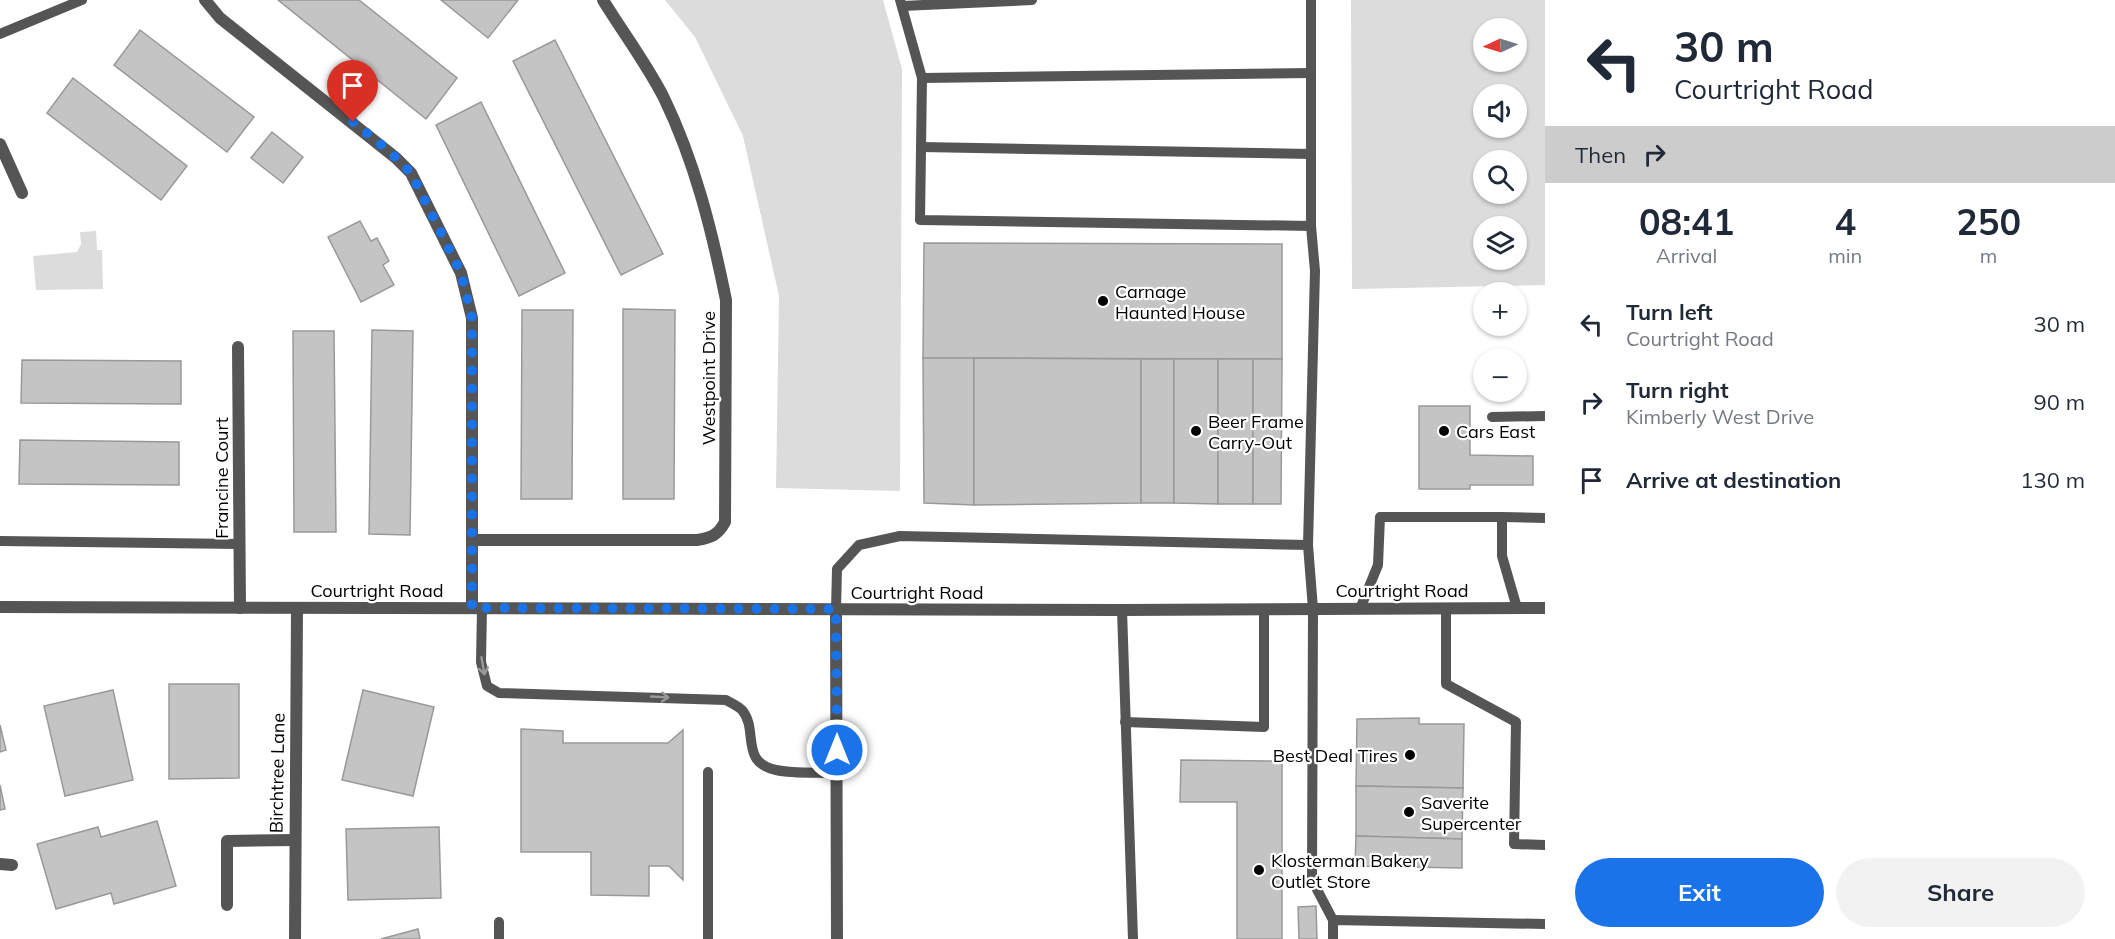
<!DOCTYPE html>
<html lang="en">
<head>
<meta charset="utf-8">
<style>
  :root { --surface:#fff; --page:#f2f2f3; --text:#1f2937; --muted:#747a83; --accent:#1a73e8 }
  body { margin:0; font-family:Mulish,sans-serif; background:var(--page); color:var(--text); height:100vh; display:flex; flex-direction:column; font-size:22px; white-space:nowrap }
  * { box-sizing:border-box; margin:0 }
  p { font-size:20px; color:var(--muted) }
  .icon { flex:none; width:33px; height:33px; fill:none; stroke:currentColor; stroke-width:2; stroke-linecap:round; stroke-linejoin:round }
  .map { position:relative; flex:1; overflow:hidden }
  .side { display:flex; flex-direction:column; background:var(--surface); width:570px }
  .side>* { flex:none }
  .guide { background:#fff; color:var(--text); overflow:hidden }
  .needle { width:39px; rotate:266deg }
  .controls { position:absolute; left:1473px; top:18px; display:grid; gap:12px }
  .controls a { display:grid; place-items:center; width:54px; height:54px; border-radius:50%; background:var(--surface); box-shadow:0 2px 4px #0004; font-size:30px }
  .pin { position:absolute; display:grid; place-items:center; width:51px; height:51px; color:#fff; margin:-62px -26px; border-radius:50% 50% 50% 0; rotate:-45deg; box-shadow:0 0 6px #0007 }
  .pin .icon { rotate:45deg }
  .me { position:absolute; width:66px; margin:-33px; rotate:0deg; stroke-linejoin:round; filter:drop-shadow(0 0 4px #0008) }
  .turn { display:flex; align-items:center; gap:21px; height:126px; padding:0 30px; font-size:27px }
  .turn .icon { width:78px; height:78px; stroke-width:2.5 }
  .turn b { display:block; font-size:42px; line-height:51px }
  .then { display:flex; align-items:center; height:57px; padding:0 30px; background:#0003; gap:12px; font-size:22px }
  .eta { display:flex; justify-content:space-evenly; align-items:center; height:102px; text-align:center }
  .eta b { font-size:36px; font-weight:700; line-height:42px }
  .primary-button { display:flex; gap:12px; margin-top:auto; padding:12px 30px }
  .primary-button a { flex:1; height:69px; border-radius:36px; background:var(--accent); color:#fff; font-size:24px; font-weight:700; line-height:69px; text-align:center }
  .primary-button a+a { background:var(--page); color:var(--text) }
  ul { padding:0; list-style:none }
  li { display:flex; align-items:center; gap:18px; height:78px; padding:0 30px }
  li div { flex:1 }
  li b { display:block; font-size:22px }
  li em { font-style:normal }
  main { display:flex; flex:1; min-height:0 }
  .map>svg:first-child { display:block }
  .green { fill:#dcdcdc; fill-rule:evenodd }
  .building { fill:#c4c4c4; stroke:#999; stroke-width:1.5 }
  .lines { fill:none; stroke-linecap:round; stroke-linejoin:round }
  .service { stroke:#555; stroke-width:10 }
  .minor { stroke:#555; stroke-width:12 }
  .tertiary { stroke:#555; stroke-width:12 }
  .oneway { stroke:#999 }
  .route { stroke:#1a73e8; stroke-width:10; stroke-dasharray:0 18 }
  .poi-dot { fill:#000; stroke:#fff; stroke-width:2 }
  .labels { text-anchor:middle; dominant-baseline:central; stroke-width:4.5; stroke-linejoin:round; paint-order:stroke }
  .poi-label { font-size:18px; fill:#000; stroke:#fff; text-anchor:start }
  .street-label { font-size:18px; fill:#000; stroke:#fff }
</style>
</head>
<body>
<main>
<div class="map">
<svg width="1545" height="939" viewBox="0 0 1545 939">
  <rect width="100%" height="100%" fill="#fff"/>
  <g class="green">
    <path d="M665,0H883L902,69L900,491L776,488L779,296L743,136L695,37Z"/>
    <path d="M1351,0H1545V285L1352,289ZM1484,28H1516V62H1484ZM1484,94H1516V128H1484ZM1484,160H1516V194H1484ZM1484,226H1516V260H1484Z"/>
    <path d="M96,231L97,250H102L103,289L36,290L33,256L77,252L81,244L80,232Z"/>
  </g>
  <g class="building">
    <path d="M278,0H359L457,78L426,119Z"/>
    <path d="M441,0H518L488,38Z"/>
    <path d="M140,30L254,117L227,152L114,65Z"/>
    <path d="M555,40L663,254L621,275L513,61Z"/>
    <path d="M73,78L187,166L161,200L47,113Z"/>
    <path d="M481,102L565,273L519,296L436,125Z"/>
    <path d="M272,132L303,157L283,183L251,158Z"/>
    <path d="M360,221L371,241L377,238L389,261L383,265L394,285L361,302L328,237Z"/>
    <path d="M924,243L1282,244V359L923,358Z"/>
    <path d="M623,309L675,310L674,499H623Z"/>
    <path d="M522,310H573L572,499H521Z"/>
    <path d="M372,330L413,331L410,535L369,534Z"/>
    <path d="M293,331H334L336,532H294Z"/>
    <path d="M923,358H974V505L924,503Z"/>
    <path d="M974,358L1141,359V503L974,505Z"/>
    <rect x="1141" y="359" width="33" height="144"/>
    <path d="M1174,359H1218V504L1174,503Z"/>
    <rect x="1218" y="359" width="35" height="145"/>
    <path d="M1253,359H1282L1281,504H1253Z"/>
    <path d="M22,360L181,361V404L21,403Z"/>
    <path d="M1419,406H1470V455L1533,456V485H1470V489H1419Z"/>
    <path d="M20,440L179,442V485L19,484Z"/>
    <path d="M169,684H239V778L169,779Z"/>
    <path d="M113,690L133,780L65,796L44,706Z"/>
    <path d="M363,690L434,707L413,796L342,780Z"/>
    <path d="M1419,718V724H1464L1463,788L1356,786L1357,719Z"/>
    <path d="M0,725L6,750L0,752Z"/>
    <path d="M521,729L563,731V743H668L683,730V880L669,866H649V896L591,895V852H521Z"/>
    <path d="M1181,760L1282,761V939H1237V802H1180Z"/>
    <path d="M0,785L5,809L0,810Z"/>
    <path d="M1356,786L1463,788L1462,839L1356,836Z"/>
    <path d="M157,821L176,886L114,904L111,893L56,909L37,844L98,827L101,837Z"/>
    <path d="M439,827L441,898L348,900L346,829Z"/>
    <path d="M1356,836L1462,839V868L1355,866Z"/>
    <path d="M1316,906L1317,939H1299L1298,907Z"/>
    <path d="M418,929L420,939H381Z"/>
  </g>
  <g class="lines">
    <g class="service">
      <path d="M900,0L922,78L920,220L1311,226L1315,271L1308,545"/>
      <path d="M1311,0V226"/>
      <path d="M902,6L1032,0"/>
      <path d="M0,34L82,0"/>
      <path d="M922,78L1311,73"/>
      <path d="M921,147L1311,154"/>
      <path d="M1492,417L1545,416"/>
      <path d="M1502,517L1545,518"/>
      <path d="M0,541L239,544"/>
      <path d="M482,608L481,662L487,686L499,693L726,700C731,703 738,706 742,710C759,730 739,762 776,770C794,774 818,772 837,773"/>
      <path d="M1446,608V684L1516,722L1514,844L1545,845"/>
      <path d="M836,609L837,569L859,545L900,536L1308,545L1313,609L1312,880L1333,920"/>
      <path d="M1360,609L1378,565L1380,517H1502V556L1517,608"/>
      <path d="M1122,610L1133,939"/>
      <path d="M1125,722L1264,727V609"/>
      <path d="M708,772V939"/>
      <path d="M499,939V922"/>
      <path d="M1333,939V920L1545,924"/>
    </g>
    <g class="minor">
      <path d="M205,0L220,18L396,158L411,173L461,273L472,318V608"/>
      <path d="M0,144L22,193"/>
      <path d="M238,347L240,608"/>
      <path d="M472,540H697C711,538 718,535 725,522L726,300C712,231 695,162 664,98C648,66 622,31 603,0"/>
      <path d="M836,609L837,939"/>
      <path d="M0,864L12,865"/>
      <path d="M227,905V841L294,840"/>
      <path d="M295,939L297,608"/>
    </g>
    <path class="tertiary" d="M0,607L1122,610L1545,608"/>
  </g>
  <defs><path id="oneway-shaft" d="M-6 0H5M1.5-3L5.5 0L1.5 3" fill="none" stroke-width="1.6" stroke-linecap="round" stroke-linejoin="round" transform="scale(1.5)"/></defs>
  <g class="oneway">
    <use href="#oneway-shaft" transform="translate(483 666) rotate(80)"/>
    <use href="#oneway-shaft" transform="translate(660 697) rotate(3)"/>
  </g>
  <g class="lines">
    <path class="route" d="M353,122L389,151L411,173L461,273L472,318V608L836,609L837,750"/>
  </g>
  <g class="poi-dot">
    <circle cx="1103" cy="301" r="6"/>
    <circle cx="1196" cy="431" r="6"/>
    <circle cx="1444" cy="431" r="6"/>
    <circle cx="1410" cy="755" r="6"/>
    <circle cx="1409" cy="812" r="6"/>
    <circle cx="1259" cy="870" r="6"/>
  </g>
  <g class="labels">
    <g class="poi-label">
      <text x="1115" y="291">Carnage<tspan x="1115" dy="21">Haunted House</tspan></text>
      <text x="1208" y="421">Beer Frame<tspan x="1208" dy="21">Carry-Out</tspan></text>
      <text x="1456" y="431">Cars East</text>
      <text x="1398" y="755" text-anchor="end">Best Deal Tires</text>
      <text x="1421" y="802">Saverite<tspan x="1421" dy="21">Supercenter</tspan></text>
      <text x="1271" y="860">Klosterman Bakery<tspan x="1271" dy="21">Outlet Store</tspan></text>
    </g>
    <g class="street-label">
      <text transform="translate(708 378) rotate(-90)">Westpoint Drive</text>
      <text transform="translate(221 478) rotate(-90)">Francine Court</text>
      <text x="377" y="590">Courtright Road</text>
      <text x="1402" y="590">Courtright Road</text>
      <text x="917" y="592">Courtright Road</text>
      <text transform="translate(277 773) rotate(-89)">Birchtree Lane</text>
    </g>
  </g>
</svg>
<div class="controls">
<a><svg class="needle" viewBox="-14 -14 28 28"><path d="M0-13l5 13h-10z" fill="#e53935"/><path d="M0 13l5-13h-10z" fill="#747a83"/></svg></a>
<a><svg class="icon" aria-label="sound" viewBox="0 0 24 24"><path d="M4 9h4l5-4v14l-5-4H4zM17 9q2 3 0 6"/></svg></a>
<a><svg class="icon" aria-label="search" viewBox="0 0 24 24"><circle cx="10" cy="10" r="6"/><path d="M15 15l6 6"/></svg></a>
<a><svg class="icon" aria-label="layers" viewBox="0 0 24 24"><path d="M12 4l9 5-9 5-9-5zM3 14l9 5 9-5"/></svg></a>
<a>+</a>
<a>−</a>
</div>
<div class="pin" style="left:353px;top:122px;background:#d93025"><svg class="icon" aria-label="arrive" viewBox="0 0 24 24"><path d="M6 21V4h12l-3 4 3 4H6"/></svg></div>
<svg class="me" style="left:837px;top:750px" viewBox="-20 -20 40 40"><circle r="17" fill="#1a73e8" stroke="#fff" stroke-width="3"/><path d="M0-11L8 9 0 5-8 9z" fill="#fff"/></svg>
</div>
<section class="side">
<div class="guide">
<div class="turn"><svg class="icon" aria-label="left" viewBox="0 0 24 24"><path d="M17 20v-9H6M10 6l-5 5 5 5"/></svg><div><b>30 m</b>Courtright Road</div></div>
<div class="then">Then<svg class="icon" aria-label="right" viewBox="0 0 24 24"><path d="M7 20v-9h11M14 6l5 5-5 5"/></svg></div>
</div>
<div class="eta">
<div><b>08:41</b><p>Arrival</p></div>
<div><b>4</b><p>min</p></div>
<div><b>250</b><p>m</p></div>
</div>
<ul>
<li><svg class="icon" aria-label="left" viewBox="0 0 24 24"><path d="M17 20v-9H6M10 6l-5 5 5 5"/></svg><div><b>Turn left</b><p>Courtright Road</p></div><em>30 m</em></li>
<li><svg class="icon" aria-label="right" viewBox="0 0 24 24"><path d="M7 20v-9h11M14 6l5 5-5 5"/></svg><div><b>Turn right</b><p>Kimberly West Drive</p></div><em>90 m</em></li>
<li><svg class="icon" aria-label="arrive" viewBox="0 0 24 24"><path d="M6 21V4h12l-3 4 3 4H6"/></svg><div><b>Arrive at destination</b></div><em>130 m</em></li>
</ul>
<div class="primary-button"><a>Exit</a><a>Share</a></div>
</section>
</main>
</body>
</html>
